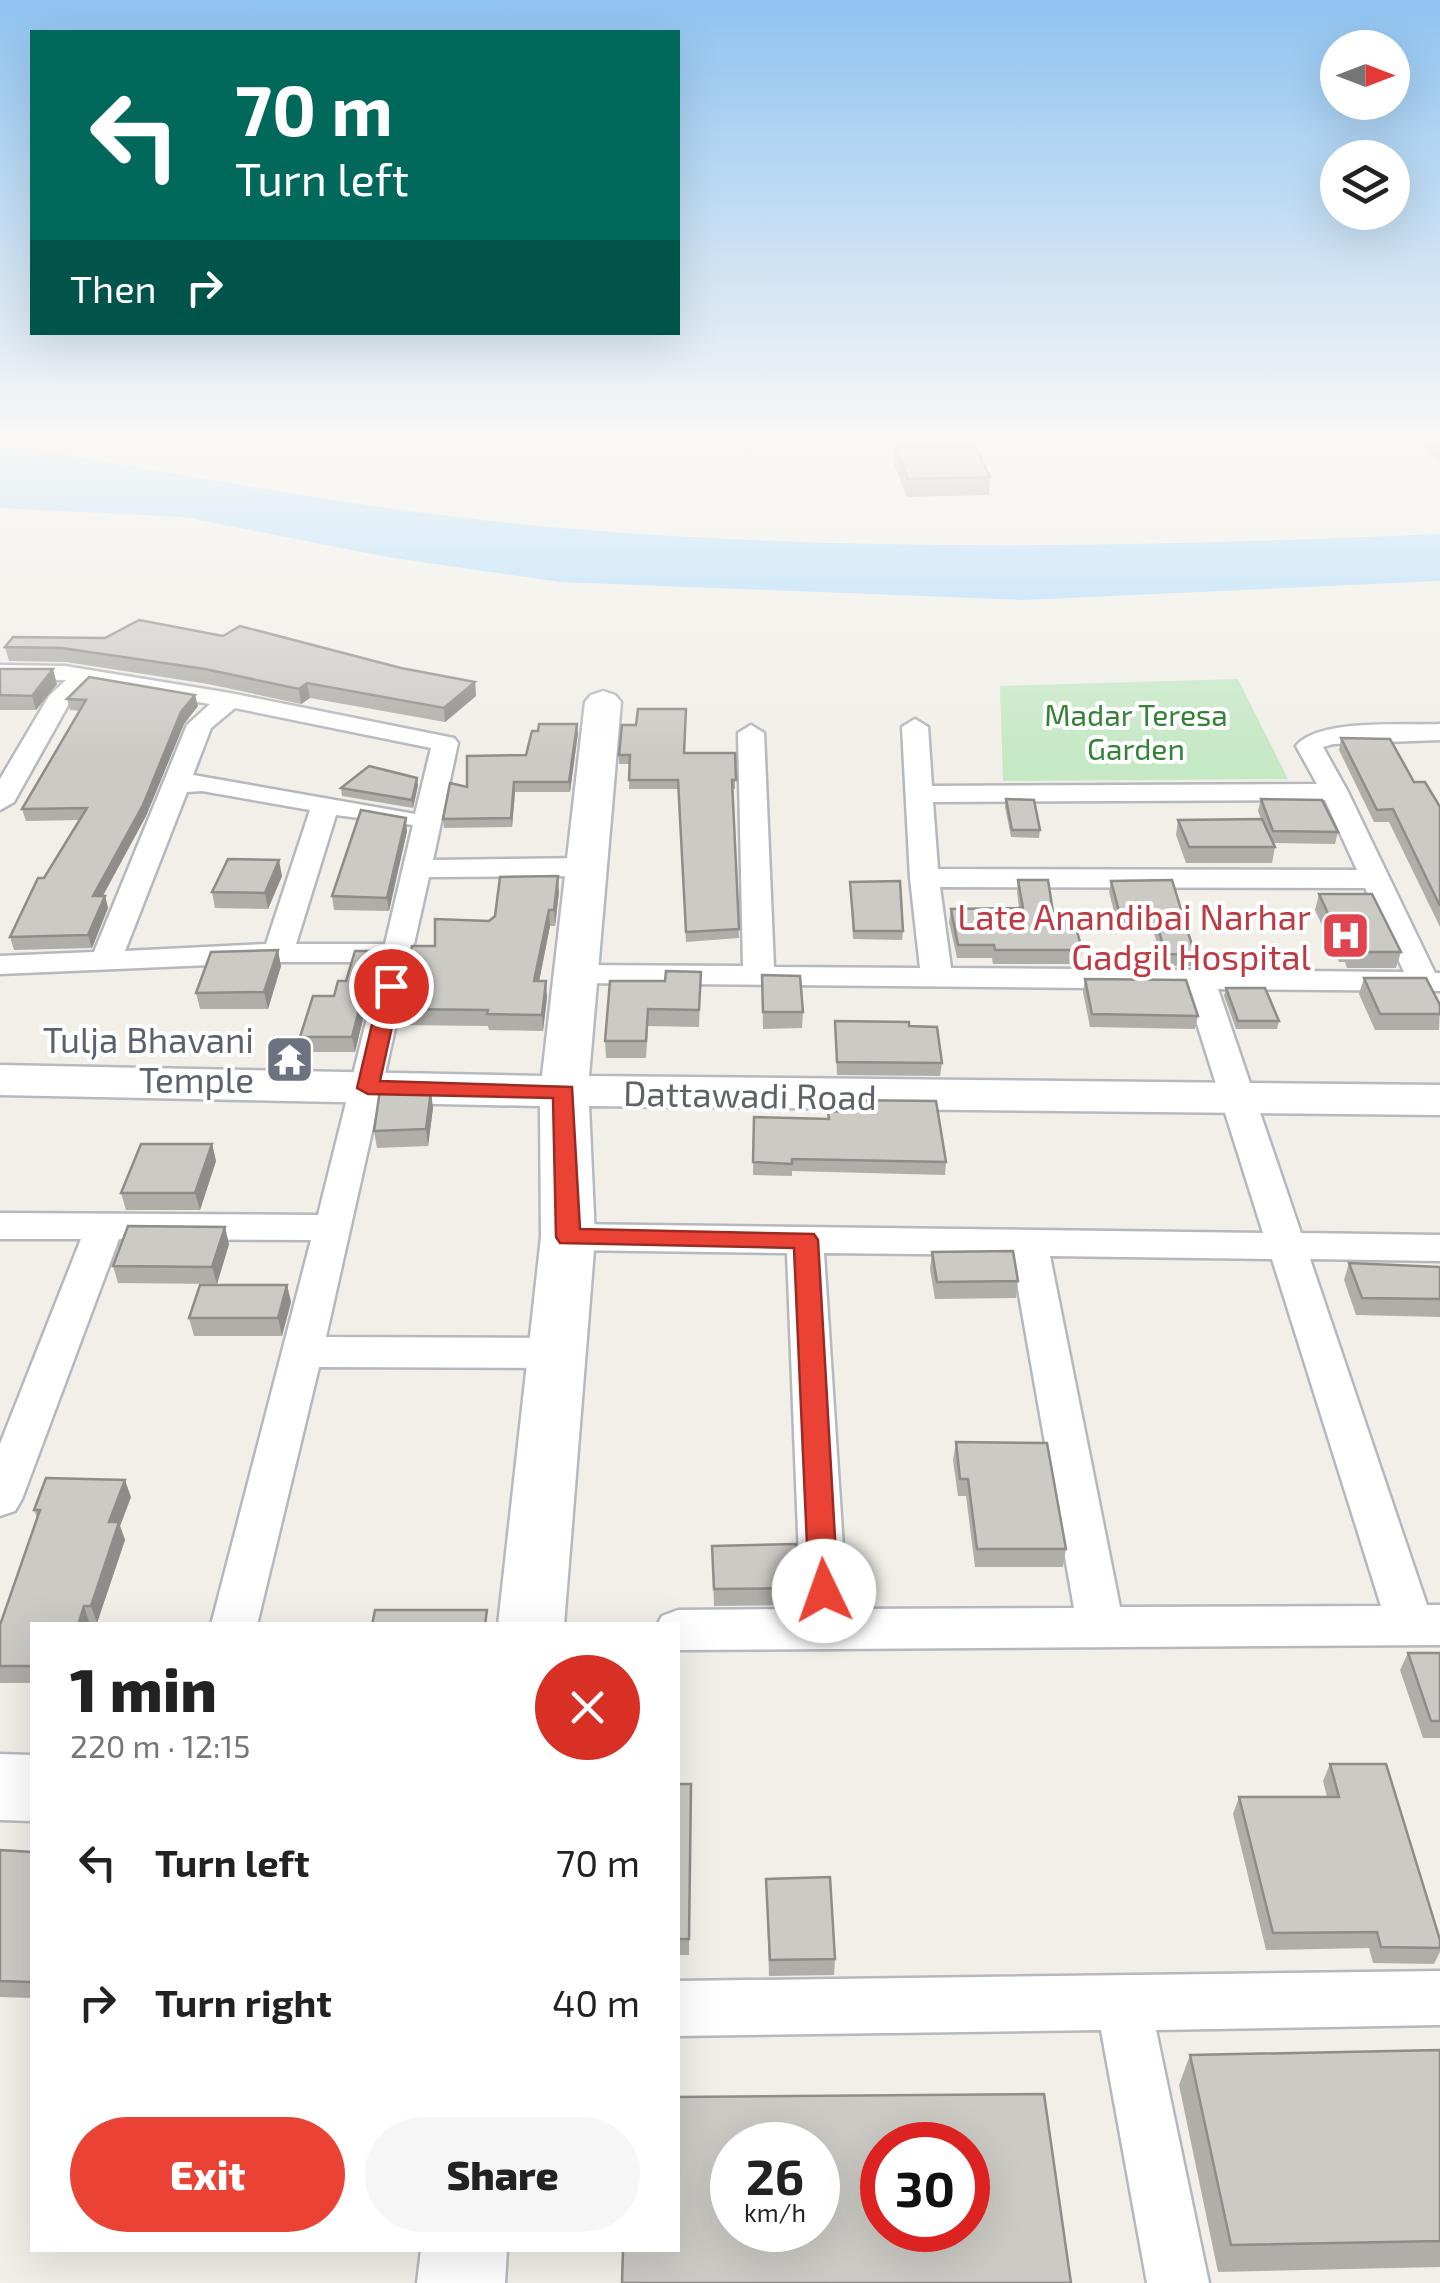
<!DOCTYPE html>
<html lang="en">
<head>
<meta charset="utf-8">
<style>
  :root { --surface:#fff; --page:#f6f6f6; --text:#222; --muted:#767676; --accent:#ea4335 }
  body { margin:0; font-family:"Exo 2",sans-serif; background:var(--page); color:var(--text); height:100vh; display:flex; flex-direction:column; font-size:38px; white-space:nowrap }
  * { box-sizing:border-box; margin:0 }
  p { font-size:32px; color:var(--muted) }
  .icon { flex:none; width:55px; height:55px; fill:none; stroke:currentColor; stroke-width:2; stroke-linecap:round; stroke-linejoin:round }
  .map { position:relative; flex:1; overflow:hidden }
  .details { position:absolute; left:30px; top:1622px; width:650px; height:630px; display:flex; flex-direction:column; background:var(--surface); border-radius:0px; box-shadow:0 10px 40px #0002 }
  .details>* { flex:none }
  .top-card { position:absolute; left:30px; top:30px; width:650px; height:305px; border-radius:0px; box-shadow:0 10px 40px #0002; background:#00695c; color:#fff; overflow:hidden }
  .needle { width:65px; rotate:90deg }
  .fabs { position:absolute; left:1320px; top:30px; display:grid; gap:20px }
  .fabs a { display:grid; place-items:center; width:90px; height:90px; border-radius:50%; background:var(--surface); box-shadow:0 10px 40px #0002; font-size:50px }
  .speed { position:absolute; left:710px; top:2122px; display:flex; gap:20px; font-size:50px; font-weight:700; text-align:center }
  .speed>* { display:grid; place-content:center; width:130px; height:130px; border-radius:50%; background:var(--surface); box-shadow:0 10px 40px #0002; line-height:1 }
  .speed small { font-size:25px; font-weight:400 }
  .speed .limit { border:15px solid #d22; background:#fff; color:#111 }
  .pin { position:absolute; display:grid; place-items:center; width:85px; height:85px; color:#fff; margin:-42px; border:5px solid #fff; border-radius:50%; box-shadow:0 2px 10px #0007 }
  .me { position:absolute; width:110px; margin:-55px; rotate:357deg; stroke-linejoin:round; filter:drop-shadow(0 0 8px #0008) }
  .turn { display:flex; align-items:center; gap:35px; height:210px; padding:0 40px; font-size:45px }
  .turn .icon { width:130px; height:130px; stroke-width:2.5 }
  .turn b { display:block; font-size:70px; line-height:85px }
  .then { display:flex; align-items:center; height:95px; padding:0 40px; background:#0003; gap:20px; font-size:38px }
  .round { display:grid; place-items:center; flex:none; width:105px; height:105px; border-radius:52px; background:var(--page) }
  .overview { display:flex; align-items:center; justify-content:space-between; height:170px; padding:0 40px }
  h1 { font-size:60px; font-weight:800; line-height:75px }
  .button { display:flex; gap:20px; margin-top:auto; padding:20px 40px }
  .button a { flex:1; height:115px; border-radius:60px; background:var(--accent); color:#fff; font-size:40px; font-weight:800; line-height:115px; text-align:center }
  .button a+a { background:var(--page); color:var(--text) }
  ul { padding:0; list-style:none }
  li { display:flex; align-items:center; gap:30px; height:140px; padding:0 40px }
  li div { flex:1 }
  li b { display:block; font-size:38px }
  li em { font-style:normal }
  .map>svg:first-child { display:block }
  .green { fill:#c5e8c5 }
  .water { fill:#aadaff }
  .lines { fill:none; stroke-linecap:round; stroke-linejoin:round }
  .lane-casing { stroke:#b5b8bc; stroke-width:4 }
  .street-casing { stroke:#b5b8bc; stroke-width:5 }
  .secondary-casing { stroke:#b6babf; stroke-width:5 }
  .lane { fill:#fff; fill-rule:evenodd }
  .street { fill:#fff; fill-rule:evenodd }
  .secondary { fill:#fff; fill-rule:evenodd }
  .wall { fill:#afaea9 }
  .shaded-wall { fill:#8f8d8a }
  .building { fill:#cccac5; stroke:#8f8d8a; stroke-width:2.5; fill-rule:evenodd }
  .route { fill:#ea4335; stroke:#982c22; stroke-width:2.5 }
  .labels { text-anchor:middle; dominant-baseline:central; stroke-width:8; stroke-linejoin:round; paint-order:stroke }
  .far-park-label { font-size:30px; fill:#348238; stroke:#fff }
  .health-label { font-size:35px; fill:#be3a42; stroke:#fff; text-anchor:end }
  .worship-label { font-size:35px; fill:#5b616d; stroke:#fff; text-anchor:end }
  .street-label { font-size:35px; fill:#5f6368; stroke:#fff }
</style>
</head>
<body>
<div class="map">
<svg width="1440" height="2283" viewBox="0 0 1440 2283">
  <rect width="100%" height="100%" fill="#f1efe8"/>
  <path class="green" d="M1238,679L1288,779L1003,781L1000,686Z"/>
  <path class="water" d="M0,443C186,475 373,512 562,528C855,553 1147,547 1440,534V581L1023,600L560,582L387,557L184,517L0,508Z"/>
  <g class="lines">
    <defs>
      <path id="lane" d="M747,438H757L752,448L744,446Z"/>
      <g id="street">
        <path d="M0,665L65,666L230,693L454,738L458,743L433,860L587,858L597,861L601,867L597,873L587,876L429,877L326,1337L557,1338L571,1343L577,1353L571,1363L557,1368L319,1367L257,1625H211L311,1240L119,1239L22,1499L15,1511L0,1516V1444L81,1239H0V1213L318,1215L381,962H278L0,974V956L94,952L187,725L210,704L91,684L71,700L14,802L0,810V779L49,696L66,680L0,679ZM235,708L431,748L415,814L193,775L211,728ZM202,791L310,810L266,944L125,951L187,792ZM336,815L413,825L385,944H296Z"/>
        <path d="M915,719L928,727L932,786L1317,784L1296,746C1318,718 1405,726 1440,724V740L1333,744L1323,747L1348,792L1435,973H1440V991L1218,989L1301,1233L1440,1235V1261L1310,1259L1427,1605H1440V1645L678,1650V1625H657L662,1616L678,1610L801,1609L787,1253L568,1250L555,1246L549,1237L555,1228L568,1224L1263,1233L1186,989L575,983L564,981L559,974L564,967L575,965L743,966L738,733L751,725L764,733L774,967L920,968L910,878L902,727ZM1325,800L1357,870L938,869L933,802ZM940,887L1365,888L1404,972L951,968ZM824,1253L1012,1255L1074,1608L847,1609ZM1050,1256L1272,1259L1381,1606L1120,1607Z"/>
        <path d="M1440,1971V2025L1156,2030L1209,2283H1147L1101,2030L678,2036V1981Z"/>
      </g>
      <g id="secondary">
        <path d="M603,691L615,695L621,702L589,1076L1440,1085V1115L589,1106L595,1237L564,1625H498L541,1237L540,1106L0,1095V1065L542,1076L585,702L591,695Z"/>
        <path d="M0,1754L32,1755V1821L0,1820Z"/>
        <path d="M421,2250H507L505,2283H417Z"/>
      </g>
    </defs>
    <use href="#lane" class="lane-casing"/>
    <use href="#street" class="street-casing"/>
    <use href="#secondary" class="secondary-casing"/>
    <use href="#lane" class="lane"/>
    <use href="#street" class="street"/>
    <use href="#secondary" class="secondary"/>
  </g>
  <g class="wall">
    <path d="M1428,438H1440V461L1425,451Z"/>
    <path d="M895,446L990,477L989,495L907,497L894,464Z"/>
    <path d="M13,637L401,668L475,682L476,696L445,722L310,698L301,704L208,684L66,662L9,661L5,647Z"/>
    <path d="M0,669L57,684L36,710H0Z"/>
    <path d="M67,699L198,706L184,724L146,816L103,896H105L108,908L92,948L14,950L10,937L80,820L26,821L22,809L80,711L70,710Z"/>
    <path d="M636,725L684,753H735V789H733L739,938L686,942L678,789H629L630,764H619V755Z"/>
    <path d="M578,733L570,792H515L512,827L444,828L443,819L467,787Z"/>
    <path d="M1341,738L1414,782L1440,807V927L1389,822H1374L1339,750Z"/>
    <path d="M418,785L413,808L342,796L341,788Z"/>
    <path d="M1006,799L1040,830L1039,838L1011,837L1005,807Z"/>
    <path d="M1261,799L1338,832L1335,844L1273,843L1275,847L1272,863H1186L1176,835L1178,820L1261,819L1258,811Z"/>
    <path d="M407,831L389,911L334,910L332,896Z"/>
    <path d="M282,876L268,909L215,908L212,892Z"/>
    <path d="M1018,880L1053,912L1082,950L1080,964H993L992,958H957L949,922L951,909L1019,908L1017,892Z"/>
    <path d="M1172,880L1195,955L1193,966H1164L1151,924L1117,923L1109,892L1111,881Z"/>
    <path d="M850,882L903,931L902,940L853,939Z"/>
    <path d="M559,892L555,926H550L539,981L547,997L543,1031L489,1030L488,1026L400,1025L397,1009L435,946Z"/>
    <path d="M1319,894L1401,952L1396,968H1347L1345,962H1339L1315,910Z"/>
    <path d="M374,951L376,966L355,1052H303L300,1037L346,981Z"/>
    <path d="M281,966L268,1009H200L196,993Z"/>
    <path d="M701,972L699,1027L648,1026L646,1058H606L605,1041L665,981Z"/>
    <path d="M762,975L803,1012L802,1028L763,1029Z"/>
    <path d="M1364,978L1440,1005L1439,1030H1375L1359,994Z"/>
    <path d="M1085,979L1198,1016L1195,1029L1090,1027L1083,992Z"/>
    <path d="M1226,988L1279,1021L1277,1029H1236L1224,996Z"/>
    <path d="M835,1021L909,1026L942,1063L940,1076L837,1075Z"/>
    <path d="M839,1100L946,1162L945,1175L792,1171V1176L753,1175L754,1117L828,1119V1112L839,1111Z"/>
    <path d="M433,1108L428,1146L377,1148L374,1131Z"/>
    <path d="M212,1144L216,1161L200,1210H126L121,1193Z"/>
    <path d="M229,1244L217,1284L118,1283L113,1266Z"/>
    <path d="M932,1252L1018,1281L1016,1298L935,1299L930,1269Z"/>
    <path d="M1349,1263L1440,1267V1317L1356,1315L1344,1280Z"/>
    <path d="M287,1285L291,1302L282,1336H194L189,1318Z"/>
    <path d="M956,1442L1066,1549L1063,1567H975L966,1496H958L953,1460Z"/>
    <path d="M131,1497L120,1526L125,1540L97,1623L32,1625V1683H0V1625L37,1518L34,1510Z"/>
    <path d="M712,1546L798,1588L797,1605L714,1606Z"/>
    <path d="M1408,1653H1440V1738H1423L1400,1670Z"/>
    <path d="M1330,1764L1440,1940V1952L1434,1964L1373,1963L1369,1948L1266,1950L1233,1814L1239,1797H1327L1323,1781Z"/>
    <path d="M678,1784H691L689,1955H678Z"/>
    <path d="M0,1850L32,1852V1998L0,1997Z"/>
    <path d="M766,1879L835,1959L834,1975L769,1976Z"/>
    <path d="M1440,2050V2267L1218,2272L1179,2085L1190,2055Z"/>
  </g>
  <g class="shaded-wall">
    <path d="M53,669L57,684L36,710L32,696Z"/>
    <path d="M475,682L476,696L445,722L444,708Z"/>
    <path d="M307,683L310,698L301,704L299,689Z"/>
    <path d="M195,695L198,706L184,724L146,816L96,908L93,896L181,712Z"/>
    <path d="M577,724L578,733L570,792L569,782Z"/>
    <path d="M417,778L418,785L413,808L412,800Z"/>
    <path d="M514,782L515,792L512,827L511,818Z"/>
    <path d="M406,818L407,831L389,911L387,898Z"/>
    <path d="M279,860L282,876L268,909L265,893Z"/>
    <path d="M558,876L559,892L555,926L554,910Z"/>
    <path d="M105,896L108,908L92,948L88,935Z"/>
    <path d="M549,910L550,926L536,997L534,981Z"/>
    <path d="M278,950L281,966L268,1009L264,992Z"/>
    <path d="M374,951L376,966L355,1052L352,1037Z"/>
    <path d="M546,981L547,997L543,1031L542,1015Z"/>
    <path d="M431,1091L433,1108L428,1146L426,1129Z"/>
    <path d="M212,1144L216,1161L200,1210L195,1193Z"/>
    <path d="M225,1227L229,1244L217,1284L212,1267Z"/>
    <path d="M287,1285L291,1302L282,1336L278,1318Z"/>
    <path d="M125,1480L131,1497L120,1526L125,1540L97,1623L91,1606L109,1522Z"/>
    <path d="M84,1606L90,1625H78Z"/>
  </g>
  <g class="building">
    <path d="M974,444L990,477L908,479L895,446Z"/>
    <path d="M139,620L223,636L240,626L401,668L475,682L444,708L307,683L299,689L205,669L62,648L5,647L13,637L105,638Z"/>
    <path d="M0,669H53L32,696L0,695Z"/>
    <path d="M89,677L195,695L181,712L143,805L93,896H105L88,935L10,937L38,878H44L87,808L22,809L86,700L67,699Z"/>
    <path d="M638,709H686L684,753H735L736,780H732L739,929L686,932L678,780H629L630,755H619L622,725H636Z"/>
    <path d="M539,724H577L569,782H514L511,818L443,819L450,783L467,787V756L526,755L532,731H538Z"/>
    <path d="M1341,738L1390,739L1414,782H1425L1440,807V906L1393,809L1377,810Z"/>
    <path d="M369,766L417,778L412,800L341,788Z"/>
    <path d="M1006,799L1034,800L1040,830H1012Z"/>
    <path d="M1261,799L1322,800L1338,832L1273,831Z"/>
    <path d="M361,810L406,818L387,898L332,896Z"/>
    <path d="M1262,819L1275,847H1189L1178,820Z"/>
    <path d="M228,859L279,860L265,893L212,892Z"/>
    <path d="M558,876L554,910H549L534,981H546L542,1015L487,1014L488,1010L397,1009L412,946H435V919L489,921L495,916L500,877Z"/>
    <path d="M1018,880H1048L1053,912H1072L1082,950H995L994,945H958L951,909L1023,908Z"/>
    <path d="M1172,880L1195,955L1166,954L1153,912L1119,911L1111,881Z"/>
    <path d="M900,881L903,931H854L850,882Z"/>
    <path d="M1319,894H1372L1401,952H1351L1349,946H1343Z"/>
    <path d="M278,950L264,992L196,993L211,952Z"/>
    <path d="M355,951H374L352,1037H300L313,996H334L338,981H346Z"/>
    <path d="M666,971L701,972L699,1010L648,1009L646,1041H605L610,981H665Z"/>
    <path d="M762,975L800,976L803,1012H763Z"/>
    <path d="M1364,978H1426L1440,1005V1014H1380Z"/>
    <path d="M1085,979L1186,980L1198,1016L1092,1014Z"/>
    <path d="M1226,988H1265L1279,1021H1238Z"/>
    <path d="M835,1021L909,1022V1026L937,1027L942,1063L837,1062Z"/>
    <path d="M380,1090L431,1091L426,1129L374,1131Z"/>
    <path d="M839,1100L936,1101L946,1162L792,1159V1164L753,1162L754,1117L829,1119L828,1112L840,1111Z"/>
    <path d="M141,1144H212L195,1193H121Z"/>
    <path d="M128,1226L225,1227L212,1267L113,1266Z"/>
    <path d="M1013,1251L1018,1281L937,1282L932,1252Z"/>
    <path d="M1349,1263L1440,1267V1299L1362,1298Z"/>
    <path d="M200,1285H287L278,1318H189Z"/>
    <path d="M956,1442L1047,1443L1066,1549H977L968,1479H960Z"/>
    <path d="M46,1478L125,1480L109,1522H119L91,1606H84L78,1625H32V1666H0V1625L40,1510H34Z"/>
    <path d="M796,1544L798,1588L714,1589L712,1546Z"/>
    <path d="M375,1610H487L485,1625H372Z"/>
    <path d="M1408,1653H1440V1721H1431Z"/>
    <path d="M1330,1764H1386L1440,1940V1948L1381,1947L1377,1932L1273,1933L1239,1797H1339Z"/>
    <path d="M678,1784H691L689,1939H678Z"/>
    <path d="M0,1850L32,1852V1982L0,1981Z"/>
    <path d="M830,1877L835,1959L770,1960L766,1879Z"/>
    <path d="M1440,2050V2241L1231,2245L1190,2055Z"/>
    <path d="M1044,2094L1071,2283H622L623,2250H678V2097ZM732,2145H818V2230H732ZM882,2145H968V2230H882Z"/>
  </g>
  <linearGradient id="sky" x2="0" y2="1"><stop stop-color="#8fc3f1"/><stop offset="0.58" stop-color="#f9f8f5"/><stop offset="1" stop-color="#f9f8f5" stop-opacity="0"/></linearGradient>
  <rect width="1440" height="758" fill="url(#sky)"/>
  <path class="route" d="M391,980L401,986L380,1081L572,1087L580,1229L814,1234L818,1240L838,1591L834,1600L824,1603L813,1600L809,1591L794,1248L560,1243L556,1237L553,1098L368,1094L357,1088L381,986Z"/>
  <defs>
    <symbol id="hospital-square" viewBox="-11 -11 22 22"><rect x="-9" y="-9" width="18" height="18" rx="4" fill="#e0444e" stroke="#fff"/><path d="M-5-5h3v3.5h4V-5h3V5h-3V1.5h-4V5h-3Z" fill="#fff"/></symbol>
    <symbol id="temple-square" viewBox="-11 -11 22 22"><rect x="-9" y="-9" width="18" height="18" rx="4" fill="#6b7280" stroke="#fff"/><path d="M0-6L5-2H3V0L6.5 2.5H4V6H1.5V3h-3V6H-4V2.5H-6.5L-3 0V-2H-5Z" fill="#fff"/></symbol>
  </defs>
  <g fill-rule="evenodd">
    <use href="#hospital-square" x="1318" y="908" width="55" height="55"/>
    <use href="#temple-square" x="262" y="1032" width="55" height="55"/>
  </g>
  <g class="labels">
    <g class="far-park-label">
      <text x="1136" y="714">Madar Teresa<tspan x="1136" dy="34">Garden</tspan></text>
    </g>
    <g class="health-label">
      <text x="1311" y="916">Late Anandibai Narhar<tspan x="1311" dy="40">Gadgil Hospital</tspan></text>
    </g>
    <g class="worship-label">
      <text x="254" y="1039">Tulja Bhavani<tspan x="254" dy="40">Temple</tspan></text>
    </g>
    <g class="street-label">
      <text transform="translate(750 1094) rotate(1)">Dattawadi Road</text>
    </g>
  </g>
</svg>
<div class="fabs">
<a><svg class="needle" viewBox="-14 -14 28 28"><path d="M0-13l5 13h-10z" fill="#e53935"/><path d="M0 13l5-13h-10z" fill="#767676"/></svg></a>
<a><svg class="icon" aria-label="layers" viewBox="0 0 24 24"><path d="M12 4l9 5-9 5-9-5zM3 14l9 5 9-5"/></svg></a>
</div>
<div class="speed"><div>26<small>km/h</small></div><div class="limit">30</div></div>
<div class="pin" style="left:391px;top:986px;background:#d93025"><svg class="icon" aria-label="arrive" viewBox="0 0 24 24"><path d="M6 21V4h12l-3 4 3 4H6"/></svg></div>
<svg class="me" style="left:824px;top:1591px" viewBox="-20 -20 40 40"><circle r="19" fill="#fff"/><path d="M0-13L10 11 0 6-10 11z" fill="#ea4335"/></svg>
<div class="top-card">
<div class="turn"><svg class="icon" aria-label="left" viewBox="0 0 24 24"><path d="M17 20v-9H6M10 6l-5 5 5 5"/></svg><div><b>70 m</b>Turn left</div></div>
<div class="then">Then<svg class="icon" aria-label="right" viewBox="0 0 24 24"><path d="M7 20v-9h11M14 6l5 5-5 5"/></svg></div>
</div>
<section class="details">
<div class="overview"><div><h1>1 min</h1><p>220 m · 12:15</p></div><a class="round" style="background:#d93025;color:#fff"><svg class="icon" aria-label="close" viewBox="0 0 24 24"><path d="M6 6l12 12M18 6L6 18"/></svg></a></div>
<ul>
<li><svg class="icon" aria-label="left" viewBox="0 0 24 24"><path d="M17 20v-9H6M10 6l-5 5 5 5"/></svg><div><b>Turn left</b></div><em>70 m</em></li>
<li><svg class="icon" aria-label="right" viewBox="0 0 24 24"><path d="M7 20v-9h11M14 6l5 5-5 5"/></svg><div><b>Turn right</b></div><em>40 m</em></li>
</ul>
<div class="button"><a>Exit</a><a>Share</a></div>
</section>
</div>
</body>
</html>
